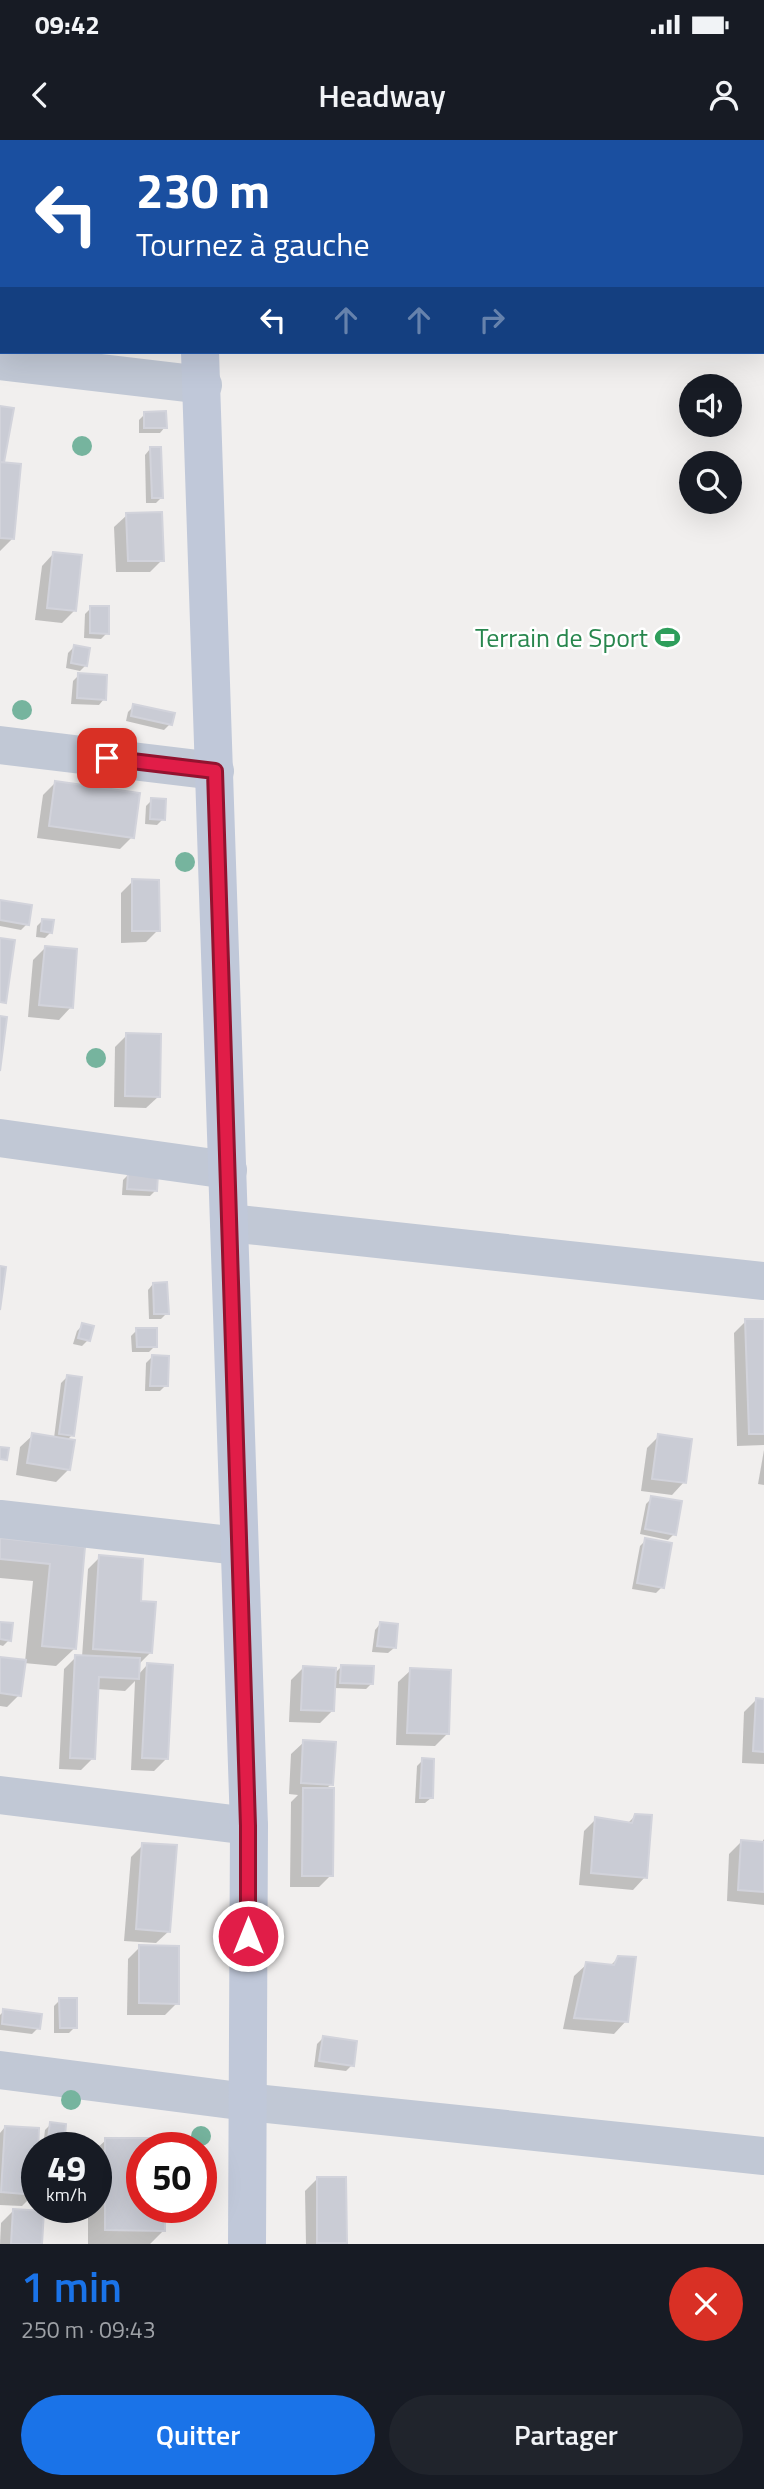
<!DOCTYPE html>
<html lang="fr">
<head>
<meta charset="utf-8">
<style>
  :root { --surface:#171b24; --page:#20242c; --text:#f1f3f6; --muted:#9ea1a6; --accent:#1a73e8 }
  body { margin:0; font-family:"Titillium Web",sans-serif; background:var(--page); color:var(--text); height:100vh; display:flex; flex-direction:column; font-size:26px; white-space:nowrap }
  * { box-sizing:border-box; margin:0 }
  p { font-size:23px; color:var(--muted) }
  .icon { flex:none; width:38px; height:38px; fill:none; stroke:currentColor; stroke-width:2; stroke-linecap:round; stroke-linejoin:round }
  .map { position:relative; height:2104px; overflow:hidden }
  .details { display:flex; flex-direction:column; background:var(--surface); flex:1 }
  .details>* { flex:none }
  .top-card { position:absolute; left:0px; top:0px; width:765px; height:214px; box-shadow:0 7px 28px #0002; background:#1a4fa0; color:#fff; overflow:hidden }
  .buttons { position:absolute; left:679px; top:234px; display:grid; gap:14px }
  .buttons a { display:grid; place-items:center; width:63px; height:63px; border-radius:50%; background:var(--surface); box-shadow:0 7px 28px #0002; font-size:35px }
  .speed { position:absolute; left:21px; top:1992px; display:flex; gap:14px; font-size:35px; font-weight:700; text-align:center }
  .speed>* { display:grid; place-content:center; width:91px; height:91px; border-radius:50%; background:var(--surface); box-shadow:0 7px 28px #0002; line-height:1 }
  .speed small { font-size:18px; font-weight:400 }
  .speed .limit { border:10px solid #d22; background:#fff; color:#111 }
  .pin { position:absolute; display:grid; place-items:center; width:60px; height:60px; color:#fff; margin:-30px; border-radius:14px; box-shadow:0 4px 10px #0006 }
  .me { position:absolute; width:77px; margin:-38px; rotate:0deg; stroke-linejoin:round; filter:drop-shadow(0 0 5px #0008) }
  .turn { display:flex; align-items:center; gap:24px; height:147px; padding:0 21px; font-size:32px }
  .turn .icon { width:91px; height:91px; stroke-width:2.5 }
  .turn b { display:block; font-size:49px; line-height:60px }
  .lanes { display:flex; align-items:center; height:66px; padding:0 21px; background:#0003; justify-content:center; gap:35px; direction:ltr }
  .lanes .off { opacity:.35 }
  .round { display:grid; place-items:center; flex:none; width:74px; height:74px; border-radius:37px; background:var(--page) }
  .overview { display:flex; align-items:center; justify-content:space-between; height:119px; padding:0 21px }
  h1 { font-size:42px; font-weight:600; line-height:52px; color:var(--accent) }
  .cta { display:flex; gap:14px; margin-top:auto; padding:14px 21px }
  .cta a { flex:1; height:80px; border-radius:42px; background:var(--accent); color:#fff; font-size:28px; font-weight:600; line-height:80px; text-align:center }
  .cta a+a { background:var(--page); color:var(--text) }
  .status { display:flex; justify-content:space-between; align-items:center; height:49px; padding:0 35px; background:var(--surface); direction:ltr }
  .status svg { height:19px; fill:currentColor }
  header { display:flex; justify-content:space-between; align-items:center; height:91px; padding:0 21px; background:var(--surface); font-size:32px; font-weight:600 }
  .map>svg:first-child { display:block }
  .shadow { fill:#0003 }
  .building { fill:#caccd5; stroke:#d2d3db; stroke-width:2 }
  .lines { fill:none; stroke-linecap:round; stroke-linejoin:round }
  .street { stroke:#c1c8d5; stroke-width:38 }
  .secondary { stroke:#c0c8d9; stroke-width:38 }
  .tree { fill:#76b49e }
  .route-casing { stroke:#92132f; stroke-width:18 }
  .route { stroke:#e11d48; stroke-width:12 }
  .labels { text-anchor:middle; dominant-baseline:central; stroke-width:5; stroke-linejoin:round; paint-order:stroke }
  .leisure-label { font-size:26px; fill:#27864d; stroke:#fff; text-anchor:end }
</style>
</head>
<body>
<div class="status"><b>09:42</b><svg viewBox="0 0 49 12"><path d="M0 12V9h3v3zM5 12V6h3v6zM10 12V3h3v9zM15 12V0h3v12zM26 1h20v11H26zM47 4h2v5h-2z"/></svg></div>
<header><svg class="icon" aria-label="back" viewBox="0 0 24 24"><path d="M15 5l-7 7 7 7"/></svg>Headway<svg class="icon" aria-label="person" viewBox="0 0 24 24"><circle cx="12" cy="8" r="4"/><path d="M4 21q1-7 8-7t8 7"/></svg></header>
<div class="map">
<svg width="764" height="2104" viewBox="0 0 764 2104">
  <rect width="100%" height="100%" fill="#f1efee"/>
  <g class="shadow">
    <path d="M240,0H261L241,2Z"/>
    <path d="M738,0H764V7L763,2Z"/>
    <rect x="0" y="168" width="2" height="20"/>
    <path d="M0,267L2,324L12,399L0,411Z"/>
    <path d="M145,274L165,287L160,293H139V280Z"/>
    <path d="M150,309L162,357L156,363H146L145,315Z"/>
    <path d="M127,375L162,420L150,432H116L114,387Z"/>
    <path d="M54,413L74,471L62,483L35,480L42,426Z"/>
    <path d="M91,468L107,493L101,499L84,498L85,474Z"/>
    <path d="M74,507L86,525L80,531L66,528L68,513Z"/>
    <path d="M79,535L104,559L99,565L71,564L73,541Z"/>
    <path d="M134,566L170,584L164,590L126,581L128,572Z"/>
    <path d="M55,643L132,697L120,709L37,698L43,655Z"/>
    <path d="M152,660L163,679L157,685L145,684L146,666Z"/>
    <path d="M133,741L158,790L146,802L121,803V753Z"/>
    <path d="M0,762L27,784L21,790L0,786Z"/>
    <path d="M43,780L51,792L45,798L36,797L37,786Z"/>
    <path d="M45,808L71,867L59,880L28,877L33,820Z"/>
    <path d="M127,895L159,956L146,968L114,967L115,907Z"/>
    <path d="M129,1034L156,1050L150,1056L122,1055L123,1040Z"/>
    <path d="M153,1144L167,1173L161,1179H149L148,1150Z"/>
    <path d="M746,1181H764V1305L737,1306L734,1193Z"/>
    <path d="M83,1185L88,1200L82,1206L73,1204L77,1191Z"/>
    <path d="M137,1190L155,1206L149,1212H132L131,1196Z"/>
    <path d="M152,1217L166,1245L160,1251H145L146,1223Z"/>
    <path d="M67,1237L72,1295L67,1300L69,1329L56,1342L16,1335L20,1307L33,1295L54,1298L61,1243Z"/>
    <path d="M659,1296L684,1342L672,1355L641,1351L647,1308Z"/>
    <path d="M764,1310V1345L758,1344Z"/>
    <path d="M652,1358L674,1394L668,1400L640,1394L646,1364Z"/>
    <path d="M0,1400L83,1408L74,1509L56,1526L24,1523L19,1555L7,1567L0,1566V1518L25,1522L33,1441L0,1438Z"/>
    <path d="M646,1400L662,1447L656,1453L632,1449L640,1406Z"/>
    <path d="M100,1417L139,1462L151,1512L138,1525V1535L147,1525L166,1619L154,1631L131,1630L135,1541L125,1551L97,1549L93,1618L81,1630L59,1629L64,1529L76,1517H82L88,1429Z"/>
    <path d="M0,1484L9,1500L3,1506L0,1505Z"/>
    <path d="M380,1484L394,1508L388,1513L372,1512L375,1490Z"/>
    <path d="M341,1527L372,1543L366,1549L334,1548L332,1571L320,1583L289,1582L291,1540L303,1528L334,1534Z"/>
    <path d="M411,1530L447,1594L435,1606L396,1605L398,1542Z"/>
    <path d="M756,1560L764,1561V1624L742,1623L744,1572Z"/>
    <path d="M304,1602L331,1644L326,1649L331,1735L319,1747H290L291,1662L298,1655L289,1654L291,1614Z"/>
    <path d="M423,1620L431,1658L425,1663H415L417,1626Z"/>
    <path d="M635,1676L645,1737L633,1750L579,1745L584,1691L596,1679L627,1684Z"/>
    <path d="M764,1699V1765L727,1761L729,1714L741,1702L761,1704Z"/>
    <path d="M143,1705L169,1791L156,1803L124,1801L131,1717Z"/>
    <path d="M140,1807L177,1863L165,1875H127L128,1819Z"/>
    <path d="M619,1817L626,1881L614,1894L563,1889L574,1836L587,1824L610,1826Z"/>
    <path d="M60,1860L75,1887L69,1893H54V1866Z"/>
    <path d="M4,1871L38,1888L32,1894L0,1890V1875Z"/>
    <path d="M323,1898L352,1925L346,1931L314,1927L317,1904Z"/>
    <path d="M51,1984L64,1985L62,2007H43L45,1990Z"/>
    <path d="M5,1987L34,2054L22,2066L0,2065V1993Z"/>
    <path d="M106,2000H164V2007H142V2067H164V2090L150,2104H88V2067H96V2009Z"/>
    <path d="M317,2039L345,2102L344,2104H306L305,2051Z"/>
    <path d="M13,2071L40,2104H0L1,2083Z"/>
  </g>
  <g class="building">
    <path d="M0,266L14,268L3,328L0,327Z"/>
    <path d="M166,271L167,288H144V272Z"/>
    <path d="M150,307H161L163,358H152Z"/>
    <path d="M0,322L21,324L14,399L0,398Z"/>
    <path d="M162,372L164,421H128L126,373Z"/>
    <path d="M53,412L82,415L76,471L47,468Z"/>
    <path d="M90,466H109V494L90,493Z"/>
    <path d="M74,505L90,508L87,526L71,523Z"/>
    <path d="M78,533L107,535L106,560L77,558Z"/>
    <path d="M133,564L175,573L172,585L131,576Z"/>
    <path d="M55,641L140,653L134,698L49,686Z"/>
    <path d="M151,658L166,659L165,680L150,679Z"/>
    <path d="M132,739L159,740L160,791H132Z"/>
    <path d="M0,760L32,765L29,785L0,780Z"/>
    <path d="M42,779L54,780L52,793L41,791Z"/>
    <path d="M0,798L15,800L6,863L0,862Z"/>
    <path d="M45,806L77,809L73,868L39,865Z"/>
    <path d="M0,876L7,877L0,931Z"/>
    <path d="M126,893L161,894L160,957L125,956Z"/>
    <path d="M128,1033L158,1034L157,1051L127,1049Z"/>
    <path d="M0,1126L6,1127L0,1170Z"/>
    <path d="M167,1142L169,1174H154L153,1143Z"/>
    <path d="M745,1179H764V1294H749Z"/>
    <path d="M82,1183L94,1186L90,1201L78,1198Z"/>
    <path d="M136,1188H157V1207H137Z"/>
    <path d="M152,1215L169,1216L168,1246H150Z"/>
    <path d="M67,1235L82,1237L74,1296L59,1294Z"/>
    <path d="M32,1293L75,1300L70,1330L27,1323Z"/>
    <path d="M658,1294L692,1299L686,1343L652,1339Z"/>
    <path d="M0,1307L9,1308L7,1320L0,1319Z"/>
    <path d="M651,1356L682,1361L676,1395L645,1389Z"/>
    <path d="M0,1398L85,1407L76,1509L42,1506L50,1424L0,1419Z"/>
    <path d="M645,1398L672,1403L664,1448L637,1443Z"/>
    <path d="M99,1415L143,1419L141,1461L156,1462L152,1513L93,1509Z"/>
    <path d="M0,1482L13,1483L11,1501L0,1499Z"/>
    <path d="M380,1482L398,1484L396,1508L377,1506Z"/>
    <path d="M75,1515L140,1518L139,1539L99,1537L95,1619L70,1618Z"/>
    <path d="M0,1517L26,1520L21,1556L0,1553Z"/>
    <path d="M147,1523L173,1525L168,1619L142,1618Z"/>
    <path d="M341,1525L374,1526L373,1544L340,1543Z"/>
    <path d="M303,1526L336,1528L334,1571L301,1570Z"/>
    <path d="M410,1528L451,1530L449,1594L407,1593Z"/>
    <path d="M756,1558L764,1559V1612L753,1611Z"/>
    <path d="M303,1600L336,1602L333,1645L301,1643Z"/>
    <path d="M422,1618L434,1619L433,1658H420Z"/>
    <path d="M303,1648H334L333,1736H302Z"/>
    <path d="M635,1674L652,1675L647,1738L591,1733L595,1677L632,1683Z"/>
    <path d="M741,1700L764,1702V1752L738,1750Z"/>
    <path d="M142,1703L177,1705L170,1792L136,1789Z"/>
    <path d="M139,1805L179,1806V1864L139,1863Z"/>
    <path d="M618,1816L636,1817L628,1882L574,1878L586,1822L614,1825Z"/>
    <path d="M59,1858H77V1888H60Z"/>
    <path d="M3,1869L42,1874L40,1889L2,1884Z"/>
    <path d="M323,1896L357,1901L354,1926L319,1921Z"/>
    <path d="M50,1982L66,1984L64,2007H47Z"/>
    <path d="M5,1986L39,1988L36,2055L1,2052Z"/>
    <path d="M105,1998H166V2007H142V2067H165V2091L105,2090Z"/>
    <path d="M317,2037H346L347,2103H317Z"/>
    <path d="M13,2069L44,2071L42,2104H11Z"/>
  </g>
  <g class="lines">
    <g class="street">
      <path d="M0,221L203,245"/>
      <path d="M0,605L215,631"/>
      <path d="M0,998L228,1030"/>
      <path d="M229,1083L764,1141"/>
      <path d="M0,1379L239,1406"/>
      <path d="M0,1655L249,1686"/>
      <path d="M0,1930L247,1962L764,2016"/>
    </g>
    <g class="secondary">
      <path d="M146,0L147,2"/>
      <path d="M200,212L249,1686L247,2104"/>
    </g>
  </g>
  <g class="tree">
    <circle cx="82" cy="306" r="10"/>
    <circle cx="22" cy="570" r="10"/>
    <circle cx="185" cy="722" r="10"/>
    <circle cx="96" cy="918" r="10"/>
    <circle cx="71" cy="1960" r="10"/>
    <circle cx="201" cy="1996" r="10"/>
  </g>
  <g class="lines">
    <defs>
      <path id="route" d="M107,618L215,631L248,1686V1796"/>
    </defs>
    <use href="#route" class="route-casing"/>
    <use href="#route" class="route"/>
  </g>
  <defs>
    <symbol id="stadium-bare" viewBox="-9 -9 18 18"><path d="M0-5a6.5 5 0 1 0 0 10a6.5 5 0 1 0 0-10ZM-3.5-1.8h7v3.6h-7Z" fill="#2e9e5b" stroke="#fff" stroke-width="2.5" paint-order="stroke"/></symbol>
  </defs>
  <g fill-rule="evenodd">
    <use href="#stadium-bare" x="650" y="480" width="35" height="35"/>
  </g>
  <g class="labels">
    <g class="leisure-label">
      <text x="648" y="497">Terrain de Sport</text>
    </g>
  </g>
</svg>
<div class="buttons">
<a><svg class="icon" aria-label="sound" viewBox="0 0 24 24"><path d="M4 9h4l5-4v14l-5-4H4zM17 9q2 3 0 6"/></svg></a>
<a><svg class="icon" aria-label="search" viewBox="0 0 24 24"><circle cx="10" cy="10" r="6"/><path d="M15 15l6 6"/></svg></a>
</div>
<div class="speed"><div>49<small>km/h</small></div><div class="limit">50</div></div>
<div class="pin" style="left:107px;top:618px;background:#d93025"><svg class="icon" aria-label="arrive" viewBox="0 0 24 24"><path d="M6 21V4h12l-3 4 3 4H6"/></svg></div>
<svg class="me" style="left:248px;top:1796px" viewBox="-20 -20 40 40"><circle r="17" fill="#e11d48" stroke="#fff" stroke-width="3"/><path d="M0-11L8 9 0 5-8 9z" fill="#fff"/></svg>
<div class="top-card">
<div class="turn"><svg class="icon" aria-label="left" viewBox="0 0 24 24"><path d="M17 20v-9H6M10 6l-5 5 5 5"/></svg><div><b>230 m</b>Tournez à gauche</div></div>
<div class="lanes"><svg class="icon" aria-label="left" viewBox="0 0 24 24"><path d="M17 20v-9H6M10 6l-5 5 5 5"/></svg><svg class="icon off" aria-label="ahead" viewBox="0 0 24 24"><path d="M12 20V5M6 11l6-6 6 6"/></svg><svg class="icon off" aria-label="ahead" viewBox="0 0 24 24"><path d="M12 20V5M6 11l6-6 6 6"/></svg><svg class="icon off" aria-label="right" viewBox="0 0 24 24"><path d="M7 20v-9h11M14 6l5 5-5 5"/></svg></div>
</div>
</div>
<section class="details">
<div class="overview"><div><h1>1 min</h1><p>250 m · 09:43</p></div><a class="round" style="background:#d93025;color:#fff"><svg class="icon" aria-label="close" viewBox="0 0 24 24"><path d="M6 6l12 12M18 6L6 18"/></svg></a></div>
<div class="cta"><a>Quitter</a><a>Partager</a></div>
</section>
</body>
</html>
